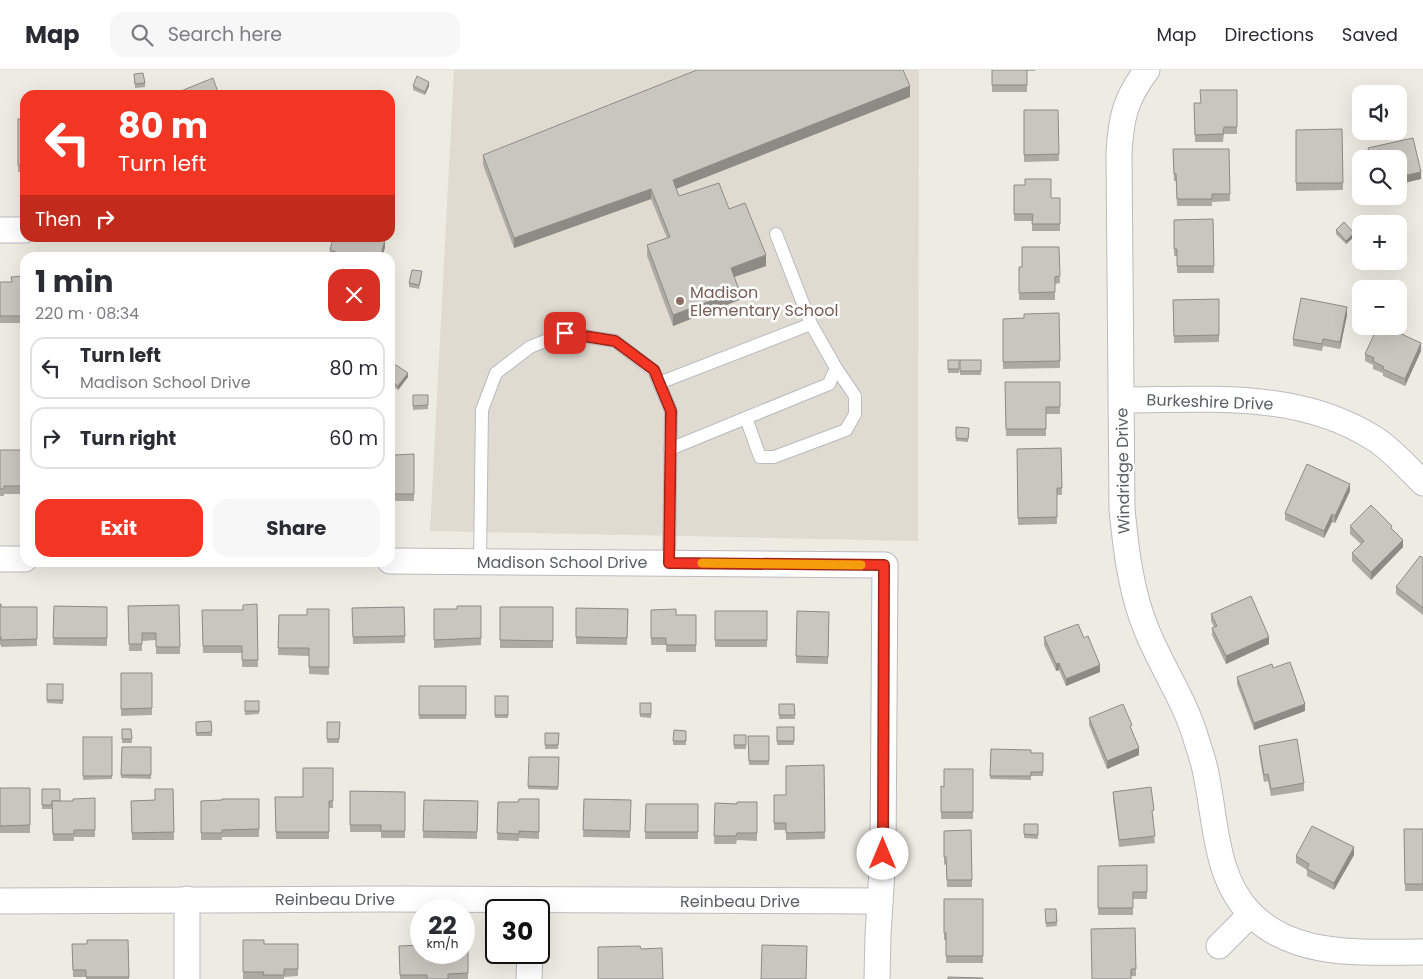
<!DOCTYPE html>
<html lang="en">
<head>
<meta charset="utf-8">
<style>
  :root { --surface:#fff; --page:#f7f7f7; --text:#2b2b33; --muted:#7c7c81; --line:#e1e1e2; --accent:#f33624 }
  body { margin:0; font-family:Poppins,sans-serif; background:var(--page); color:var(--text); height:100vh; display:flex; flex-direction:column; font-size:19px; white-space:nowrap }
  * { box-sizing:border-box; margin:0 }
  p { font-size:16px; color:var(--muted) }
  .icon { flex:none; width:28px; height:28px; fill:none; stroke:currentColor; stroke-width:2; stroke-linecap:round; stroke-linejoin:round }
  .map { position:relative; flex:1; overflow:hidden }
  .details { position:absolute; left:20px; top:182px; width:375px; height:315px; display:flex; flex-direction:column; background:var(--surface); border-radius:15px; box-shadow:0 5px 20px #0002 }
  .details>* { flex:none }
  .banner { position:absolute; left:20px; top:20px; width:375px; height:152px; border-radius:15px; box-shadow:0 5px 20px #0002; background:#f33624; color:#fff; overflow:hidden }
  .fabs { position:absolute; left:1352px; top:15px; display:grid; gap:10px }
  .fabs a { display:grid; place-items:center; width:55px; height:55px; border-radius:10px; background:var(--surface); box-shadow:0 5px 20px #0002; font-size:25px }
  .speed { position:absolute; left:410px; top:829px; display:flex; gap:10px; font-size:25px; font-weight:700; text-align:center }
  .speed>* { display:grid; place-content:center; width:65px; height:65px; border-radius:50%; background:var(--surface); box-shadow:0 5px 20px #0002; line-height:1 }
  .speed small { font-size:12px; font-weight:400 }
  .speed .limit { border:2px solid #111; border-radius:8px; background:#fff; color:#111 }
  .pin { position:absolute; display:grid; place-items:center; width:42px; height:42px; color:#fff; margin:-21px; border-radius:10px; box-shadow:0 2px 8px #0006 }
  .me { position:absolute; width:55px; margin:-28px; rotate:0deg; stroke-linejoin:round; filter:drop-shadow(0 0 4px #0008) }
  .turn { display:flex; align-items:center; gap:18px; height:105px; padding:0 15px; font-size:22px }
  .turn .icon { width:65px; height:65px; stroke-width:2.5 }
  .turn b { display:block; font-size:35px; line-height:42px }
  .then { display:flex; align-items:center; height:48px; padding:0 15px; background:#0003; gap:10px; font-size:19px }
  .round { display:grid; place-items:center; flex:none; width:52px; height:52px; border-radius:15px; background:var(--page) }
  .summary { display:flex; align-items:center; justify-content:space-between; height:85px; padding:0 15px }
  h1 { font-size:30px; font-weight:700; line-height:38px }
  .cta { display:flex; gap:10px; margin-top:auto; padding:10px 15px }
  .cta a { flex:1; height:58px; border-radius:15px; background:var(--accent); color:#fff; font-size:20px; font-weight:700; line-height:58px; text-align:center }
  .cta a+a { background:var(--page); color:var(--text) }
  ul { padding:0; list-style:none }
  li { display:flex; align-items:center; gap:15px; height:62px; margin:0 10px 8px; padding:0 5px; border:2px solid var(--line); border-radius:15px }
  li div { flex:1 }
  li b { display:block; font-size:19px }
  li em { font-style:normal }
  header { display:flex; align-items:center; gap:30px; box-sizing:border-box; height:70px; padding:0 25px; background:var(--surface); border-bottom:1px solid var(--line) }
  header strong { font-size:24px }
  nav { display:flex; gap:28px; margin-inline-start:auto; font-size:18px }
  .search { width:350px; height:45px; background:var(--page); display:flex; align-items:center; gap:12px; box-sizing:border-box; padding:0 18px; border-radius:15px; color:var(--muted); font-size:19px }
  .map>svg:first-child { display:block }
  .education { fill:#dfdbd1 }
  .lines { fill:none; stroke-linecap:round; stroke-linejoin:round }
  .lane-casing { stroke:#b8bbc0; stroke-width:14 }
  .street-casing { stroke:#b8bbc0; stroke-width:27 }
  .lane { stroke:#fff; stroke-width:12 }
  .street { stroke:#fff; stroke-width:25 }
  .wall { fill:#adaaa4 }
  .shaded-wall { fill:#8d8b86 }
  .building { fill:#c9c6bf; stroke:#8d8b86 }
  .route-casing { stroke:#9e2317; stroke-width:12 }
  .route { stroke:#f33624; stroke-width:9 }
  .slow { stroke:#f59e0b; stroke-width:9 }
  .education-dot { fill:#8d6e63; stroke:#fff; stroke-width:2 }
  .labels { text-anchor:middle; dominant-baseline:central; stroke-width:5; stroke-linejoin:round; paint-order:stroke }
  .education-label { font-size:16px; fill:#785e54; stroke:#fff; text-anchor:start }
  .street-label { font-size:16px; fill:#5b5f64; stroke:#fff }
</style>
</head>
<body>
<header>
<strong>Map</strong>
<div class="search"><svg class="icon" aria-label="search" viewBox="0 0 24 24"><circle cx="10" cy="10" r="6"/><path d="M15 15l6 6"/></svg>Search here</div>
<nav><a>Map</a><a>Directions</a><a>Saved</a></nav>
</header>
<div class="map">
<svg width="1423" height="909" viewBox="0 0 1423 909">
  <rect width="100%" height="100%" fill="#eeece2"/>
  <path class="education" d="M454,0H919L918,471L430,461Z"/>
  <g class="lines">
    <defs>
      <g id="lane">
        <path d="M659,313L811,254L776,164"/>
        <path d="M746,348L760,387H774L846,360L855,344V326L836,298"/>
        <path d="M670,379L829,314L836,298L811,254"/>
        <path d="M480,492L482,340L496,303L530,277L565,263L615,271L654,301L671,341L669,493"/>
      </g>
      <g id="street">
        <path d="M1147,0C1125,29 1121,48 1119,83L1122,439C1126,480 1131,523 1147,561C1162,598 1187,634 1197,672C1201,684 1205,696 1207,709C1216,755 1216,808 1250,843C1294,889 1366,882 1423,882"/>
        <path d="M0,160H25"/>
        <path d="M1122,330C1208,330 1299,320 1375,369C1390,378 1410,400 1423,413"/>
        <path d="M0,489H25"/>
        <path d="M390,491L885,495L883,784L878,865L877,909"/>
        <path d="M0,831L383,829L880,831"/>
        <path d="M1219,876L1251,844"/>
        <path d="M187,909V829"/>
        <path d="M529,909L530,882"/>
      </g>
    </defs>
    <use href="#lane" class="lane-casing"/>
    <use href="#street" class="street-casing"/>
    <use href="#lane" class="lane"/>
    <use href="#street" class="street"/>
  </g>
  <g class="wall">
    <path d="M992,0H1035V1H1027V22H992Z"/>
    <path d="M134,4L145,13V17L135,18Z"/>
    <path d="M413,16H429L425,25L413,20Z"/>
    <path d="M1237,20V64H1224L1223,72H1195L1194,33H1201Z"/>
    <path d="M910,27L676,119L679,126L729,139L766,196L734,207L739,230L673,256L647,186V175L667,168L651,129L514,178L483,95V85Z"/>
    <path d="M1024,40H1058L1059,91L1024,92Z"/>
    <rect x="18" y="49" width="7" height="53"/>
    <path d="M1342,59L1343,120L1296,121V60Z"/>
    <path d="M1413,68L1421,102V109L1399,114V89H1369L1368,85V78Z"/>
    <path d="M1173,79H1229L1230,131L1212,132V136H1177L1176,111H1174Z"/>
    <path d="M1014,115H1025L1051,128H1060V161H1032V151H1014Z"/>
    <path d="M1213,149L1214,203H1177V186H1174V150Z"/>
    <path d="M1336,160L1354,167L1346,174L1336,164Z"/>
    <path d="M385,177L382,188L330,187V180Z"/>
    <path d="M1059,177L1060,213L1055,214V230H1019V197H1022Z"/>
    <path d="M422,205L419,219L409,217V213Z"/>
    <path d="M25,206V253H0V212H12Z"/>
    <path d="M1219,229V272L1174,273L1173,230Z"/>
    <path d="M1059,243L1060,298L1003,299V249L1024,248Z"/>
    <path d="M1347,245L1340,279L1323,276L1322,281L1293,276V269Z"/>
    <path d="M1421,281L1405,316L1383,306V303L1373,299V295L1365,291V284Z"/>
    <rect x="948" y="290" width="11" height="13"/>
    <rect x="960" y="290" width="21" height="15"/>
    <path d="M390,302L408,307L398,320L390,314Z"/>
    <path d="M1005,312H1060V344H1046V366H1006Z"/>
    <path d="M413,325H428V339L413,340Z"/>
    <path d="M956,357L969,358L968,372L956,371Z"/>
    <path d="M1061,378L1062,425H1057V454L1018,455L1017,379Z"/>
    <path d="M0,380H25V424H4V426H0Z"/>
    <path d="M414,384V431H390V389L394,390Z"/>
    <path d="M1350,421L1335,453L1332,452L1324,468L1285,450V443Z"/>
    <path d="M1350,456L1392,460L1403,477L1371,510L1352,491V483L1361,474L1350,464Z"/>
    <path d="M1423,488V545L1396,524V517Z"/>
    <path d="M0,534L1,537H37V576L1,577V575H0Z"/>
    <path d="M257,534L258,597H242V583H203L202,540H243Z"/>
    <path d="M179,535L180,584H156V570L142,571V581H129L128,536Z"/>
    <path d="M54,536L107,537V576L53,575Z"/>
    <path d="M481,536V575L434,578V539H457Z"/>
    <path d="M404,537L405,573L353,574L352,538Z"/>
    <rect x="500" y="537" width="53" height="41"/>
    <path d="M576,538L628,539L627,575L576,574Z"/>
    <path d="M329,539V605L309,604V586L278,585L279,545H307Z"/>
    <path d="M651,540L676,545H696V582H666V575H651Z"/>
    <rect x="715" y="541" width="52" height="36"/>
    <path d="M829,542L828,594L796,593V586Z"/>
    <path d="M1211,544L1269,574L1226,594L1212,565V558L1214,557L1211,551Z"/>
    <path d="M1044,567L1084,568L1100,602L1066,616L1059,600L1056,601L1044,575Z"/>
    <path d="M1273,598L1305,641L1254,660L1237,614V607Z"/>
    <path d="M121,603L152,638V645L121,646Z"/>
    <path d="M47,614H63V634L47,633Z"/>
    <rect x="419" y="616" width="47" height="33"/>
    <rect x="495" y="626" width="13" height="22"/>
    <path d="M245,631H259V644L245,645Z"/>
    <path d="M640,633H651V648L640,647Z"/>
    <path d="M779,634H794L795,649H779Z"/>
    <path d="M1089,648L1132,663L1139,685L1107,699L1089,655Z"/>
    <path d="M211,651L212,666H196V652Z"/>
    <path d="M340,652L339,673H327V669Z"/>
    <rect x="777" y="657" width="17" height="18"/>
    <path d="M122,659H131L132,673H122Z"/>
    <path d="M674,660L686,661V675H673Z"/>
    <path d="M545,663H559L558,679H545Z"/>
    <rect x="734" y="665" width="12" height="14"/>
    <path d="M748,666H769V695H749Z"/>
    <path d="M83,667H112V709L83,710Z"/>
    <path d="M1259,676L1304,713V721L1271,726L1268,711L1264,712L1259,683Z"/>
    <path d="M122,677H151V709L121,708Z"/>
    <path d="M991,679L1031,683H1043V706H1031V710L990,709Z"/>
    <path d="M559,687L558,720L528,719V716Z"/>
    <path d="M824,695L825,769L786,770V760H774V725H786Z"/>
    <path d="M333,698V738H329V769H276L275,727H303Z"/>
    <path d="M973,699V749H941V716L944,717Z"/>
    <rect x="0" y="718" width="30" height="45"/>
    <path d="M42,719L60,731L95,760V767H74V771H53L52,739H42Z"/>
    <path d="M173,719L174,770H132L131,731L155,730Z"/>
    <path d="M350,721L405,722V768H381V762H350Z"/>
    <path d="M1113,722L1154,747L1152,748L1155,773L1119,777L1113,729Z"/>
    <path d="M259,729V767H222V770H201V731Z"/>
    <path d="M539,729V769L519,768V771L497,770L498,732H518Z"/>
    <path d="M584,729L631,730L630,768L583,767Z"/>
    <path d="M424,730L478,731L477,769L423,768Z"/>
    <path d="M757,732V771L737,770L736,774H714L715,733L737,734Z"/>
    <path d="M646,734H698V769H645Z"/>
    <path d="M1024,754H1038V769L1024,768Z"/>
    <path d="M1404,759H1423V821H1405Z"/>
    <path d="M971,760L972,817H947L946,794L944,795V761Z"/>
    <path d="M1354,785L1334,820L1307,806V800L1296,793V786Z"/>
    <path d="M1147,795V829H1133V845H1098V796Z"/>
    <path d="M944,829H983V893H946V870H944Z"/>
    <path d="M1045,839H1056L1057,856L1046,857Z"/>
    <path d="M1135,858L1136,906L1092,909Z"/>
    <path d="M128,870L129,909H86V907H73L72,874H87Z"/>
    <path d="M243,870L264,874H298V906L284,907V909H243Z"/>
    <path d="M468,872V909H400L399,876L421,882Z"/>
  </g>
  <g class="shaded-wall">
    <path d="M429,12V16L425,25V22Z"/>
    <path d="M910,16V27L673,120V110Z"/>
    <path d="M1421,102V109L1399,114V107Z"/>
    <path d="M651,119V129L514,178V168Z"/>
    <path d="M1354,163V167L1346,174V171Z"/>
    <path d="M385,170V177L382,188H380Z"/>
    <path d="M766,185V196L731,208V198Z"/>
    <path d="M739,220V230L673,256V245Z"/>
    <path d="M1347,237V245L1340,279V272Z"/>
    <path d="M1421,273V281L1405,316V309Z"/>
    <path d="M408,303V307L398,320V316Z"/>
    <path d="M1350,414V421L1335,453V446Z"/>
    <path d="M1332,444V452L1324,468V461Z"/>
    <path d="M1403,470V477L1371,510V502Z"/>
    <path d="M1269,567V574L1226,594V586Z"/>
    <path d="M1059,593V600L1056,601V594Z"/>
    <path d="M1100,595V602L1066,616V609Z"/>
    <path d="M1305,634V641L1254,660V653Z"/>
    <path d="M1139,678V685L1107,699V691Z"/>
    <path d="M1354,777V785L1334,820V813Z"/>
  </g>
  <g class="building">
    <path d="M697,0H903L910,16L673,110L679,126L719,113L729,139L745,133L766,185L731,198L739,220L673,245L647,175L670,167L651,119L514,168L483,85Z"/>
    <rect x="992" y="0" width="35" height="15"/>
    <path d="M143,3L145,13L135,14L134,4Z"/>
    <path d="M417,6L429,12L425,22L413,16Z"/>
    <path d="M213,8L219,25H171Z"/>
    <path d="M1200,20H1237V57H1224L1223,64L1195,65L1194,33H1201Z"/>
    <path d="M276,22L282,25H275Z"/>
    <path d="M1024,40H1058L1059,84L1024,85Z"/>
    <rect x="18" y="49" width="7" height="46"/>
    <path d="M1342,59L1343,113H1296V60Z"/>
    <path d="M1413,68L1421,102L1399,107V89H1371L1368,78Z"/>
    <path d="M1173,79H1229L1230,124H1212V129H1177L1176,104H1174Z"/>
    <path d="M1025,109H1051V128H1060V154H1032L1033,144H1014V115H1025Z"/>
    <path d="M1213,149L1214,196H1177V179H1174V150Z"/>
    <path d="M1344,152L1354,163L1346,171L1336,160Z"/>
    <path d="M333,168H374L385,170L380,188H335L336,182L330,180Z"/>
    <path d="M1022,177H1059L1060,206L1055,207V222L1019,223V197H1022Z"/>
    <path d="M412,200L422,201L419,215L409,213Z"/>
    <path d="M25,206V246H0V212H12L11,207Z"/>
    <path d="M1301,228L1347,237L1340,272L1323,269L1322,274L1293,269Z"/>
    <path d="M1219,229V265L1174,266L1173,230Z"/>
    <path d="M1059,243L1060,291L1003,292V249L1024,248V244Z"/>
    <path d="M1378,256H1384L1421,273L1405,309L1383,299L1384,297L1373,291L1374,288L1365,284Z"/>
    <rect x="948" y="290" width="11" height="9"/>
    <rect x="960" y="290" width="21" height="11"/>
    <path d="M396,295L408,303L398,316L390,310V302Z"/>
    <path d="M1005,312H1060V337H1046V359H1006Z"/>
    <path d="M413,325H428V335L413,336Z"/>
    <path d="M956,357L969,358L968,369L956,368Z"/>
    <path d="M1061,378L1062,418H1057V447L1018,448L1017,379Z"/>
    <path d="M0,380H25V416H4V419H0Z"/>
    <path d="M414,384V424H390V389L394,390V385Z"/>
    <path d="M1307,394L1350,414L1335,446L1332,444L1324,461L1285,443Z"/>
    <path d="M1371,435L1392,456L1391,458L1403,470L1371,502L1352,483L1364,471L1350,456Z"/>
    <path d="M1420,486L1423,488V538L1396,517Z"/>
    <path d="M1251,526L1269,567L1226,586L1212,558L1217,556L1211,544Z"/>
    <path d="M0,534H1V537H37V569L1,570V567H0Z"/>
    <path d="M257,534L258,590H242V576H203L202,540H243V535Z"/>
    <path d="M179,535L180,577H156V563H142V574H129L128,536Z"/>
    <path d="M54,536L107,537V568H53Z"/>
    <path d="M457,536H481V568L434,570V539H457Z"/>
    <path d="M404,537L405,566L353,567L352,538Z"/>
    <path d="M500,537H553V571L500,570Z"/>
    <path d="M576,538L628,539L627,568L576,567Z"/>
    <path d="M307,539H329V597H309V578H278L279,545H307Z"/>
    <path d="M676,539V545H696V575H666V568H651V540Z"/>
    <rect x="715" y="541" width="52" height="29"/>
    <path d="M797,541L829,542L828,587L796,586Z"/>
    <path d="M1078,554L1084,568L1088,566L1100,595L1066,609L1059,593L1056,594L1044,567Z"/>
    <path d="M1290,592L1305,634L1254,653L1237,607L1272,594L1273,598Z"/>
    <path d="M121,603H152V638L121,639Z"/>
    <rect x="47" y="614" width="16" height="16"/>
    <rect x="419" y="616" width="47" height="29"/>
    <rect x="495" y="626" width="13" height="19"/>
    <rect x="245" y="631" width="14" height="10"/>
    <rect x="640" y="633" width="11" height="11"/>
    <path d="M779,634H794L795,645H779Z"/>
    <path d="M1123,634L1132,655L1130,656L1139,678L1107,691L1089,648Z"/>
    <path d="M211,651L212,662L196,663V652Z"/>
    <path d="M327,652H340L339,669H327Z"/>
    <rect x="777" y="657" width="17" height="14"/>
    <path d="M122,659H131L132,669H122Z"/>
    <path d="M674,660L686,661V671H673Z"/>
    <path d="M545,663H559L558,675H545Z"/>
    <rect x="734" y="665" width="12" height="10"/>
    <path d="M748,666H769V691H749Z"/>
    <rect x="83" y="667" width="29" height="39"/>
    <path d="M1297,669L1304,713L1271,719L1268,704L1264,705L1259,676Z"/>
    <path d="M122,677H151V705H121Z"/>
    <path d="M991,679L1031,680V683H1043V702H1031V706H990Z"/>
    <path d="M529,687H559L558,717L528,716Z"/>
    <path d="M824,695L825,762L786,763V753H774V725H786V696Z"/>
    <path d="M303,698H333V731H329V762H276L275,727H303Z"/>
    <path d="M944,699H973V742H941V716L944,717Z"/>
    <path d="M1151,717L1154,740L1152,741L1155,766L1119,770L1113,722Z"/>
    <path d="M0,718H30V755L0,756Z"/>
    <path d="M42,719H60V731H52V735H42Z"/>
    <path d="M155,719H173L174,762L132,763L131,731L155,730Z"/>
    <path d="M350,721L405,722V761H381V755H350Z"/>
    <path d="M95,728V760H74V764H53L52,731H73V729Z"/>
    <path d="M222,729H259V759L222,760V763H201V731L222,730Z"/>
    <path d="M519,729H539V762L519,761V764L497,763L498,732H518Z"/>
    <path d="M584,729L631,730L630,761L583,760Z"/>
    <path d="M424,730L478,731L477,762L423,761Z"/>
    <path d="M737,732H757V763H737L736,766H714L715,733L737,734Z"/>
    <path d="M646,734H698V762H645Z"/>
    <path d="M1024,754H1038V765L1024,764Z"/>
    <path d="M1312,756L1354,777L1334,813L1307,799L1309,794L1296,786Z"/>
    <path d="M1404,759H1423V814H1405Z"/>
    <path d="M971,760L972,810H947L946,787H944V761Z"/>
    <path d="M1147,795V822H1133V838H1098V796Z"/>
    <path d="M944,829H983V886H946V863H944Z"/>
    <path d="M1045,839H1056L1057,852L1046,853Z"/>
    <path d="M1135,858L1136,899H1131V909H1092L1091,859Z"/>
    <path d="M87,870H128L129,907H86V900H73L72,874H87Z"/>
    <path d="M243,870H264V874H298V899H284V905H263L264,902H243Z"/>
    <path d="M464,872H468V903L448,904V909H427V905H400L399,876L421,875V882H464Z"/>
    <path d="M762,875L807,876L806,909H761Z"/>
    <path d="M640,876L641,879L662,878L663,909H598V877Z"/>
    <path d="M948,907L983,908V909H948Z"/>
  </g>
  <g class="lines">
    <defs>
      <path id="route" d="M565,263L615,271L654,300L671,341L669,493L884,495L883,784"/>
    </defs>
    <use href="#route" class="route-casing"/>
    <use href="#route" class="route"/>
    <path class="slow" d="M702,493L861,495"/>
  </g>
  <circle class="education-dot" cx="680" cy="231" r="5"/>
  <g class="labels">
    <g class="education-label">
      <text x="690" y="222">Madison<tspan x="690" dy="18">Elementary School</tspan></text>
    </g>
    <g class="street-label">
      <text transform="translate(1210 332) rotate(2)">Burkeshire Drive</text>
      <text transform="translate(1123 401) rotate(-91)">Windridge Drive</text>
      <text x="562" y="492">Madison School Drive</text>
      <text x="335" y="829">Reinbeau Drive</text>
      <text x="740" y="831">Reinbeau Drive</text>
    </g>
  </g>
</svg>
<div class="fabs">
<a><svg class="icon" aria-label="sound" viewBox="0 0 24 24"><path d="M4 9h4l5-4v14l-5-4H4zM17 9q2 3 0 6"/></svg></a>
<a><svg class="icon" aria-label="search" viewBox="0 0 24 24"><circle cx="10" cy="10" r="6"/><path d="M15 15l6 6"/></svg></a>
<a>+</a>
<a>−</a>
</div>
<div class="speed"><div>22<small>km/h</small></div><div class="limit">30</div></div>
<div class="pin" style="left:565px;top:263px;background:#d93025"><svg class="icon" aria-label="arrive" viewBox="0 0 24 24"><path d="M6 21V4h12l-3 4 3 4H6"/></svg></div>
<svg class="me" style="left:883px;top:784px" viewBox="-20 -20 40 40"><circle r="19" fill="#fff"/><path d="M0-13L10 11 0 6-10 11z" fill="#f33624"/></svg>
<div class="banner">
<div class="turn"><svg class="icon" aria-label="left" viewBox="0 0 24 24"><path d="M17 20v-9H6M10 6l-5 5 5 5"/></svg><div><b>80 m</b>Turn left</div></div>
<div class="then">Then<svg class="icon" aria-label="right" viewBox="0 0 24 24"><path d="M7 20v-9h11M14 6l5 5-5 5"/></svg></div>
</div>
<section class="details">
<div class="summary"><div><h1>1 min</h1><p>220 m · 08:34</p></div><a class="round" style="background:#d93025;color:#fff"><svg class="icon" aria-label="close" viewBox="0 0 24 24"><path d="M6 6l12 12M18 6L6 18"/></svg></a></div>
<ul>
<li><svg class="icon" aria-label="left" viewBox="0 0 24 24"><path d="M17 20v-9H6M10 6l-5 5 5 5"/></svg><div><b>Turn left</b><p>Madison School Drive</p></div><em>80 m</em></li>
<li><svg class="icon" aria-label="right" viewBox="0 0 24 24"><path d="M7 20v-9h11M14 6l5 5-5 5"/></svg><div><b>Turn right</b></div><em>60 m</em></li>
</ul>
<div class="cta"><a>Exit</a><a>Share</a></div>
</section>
</div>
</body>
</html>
